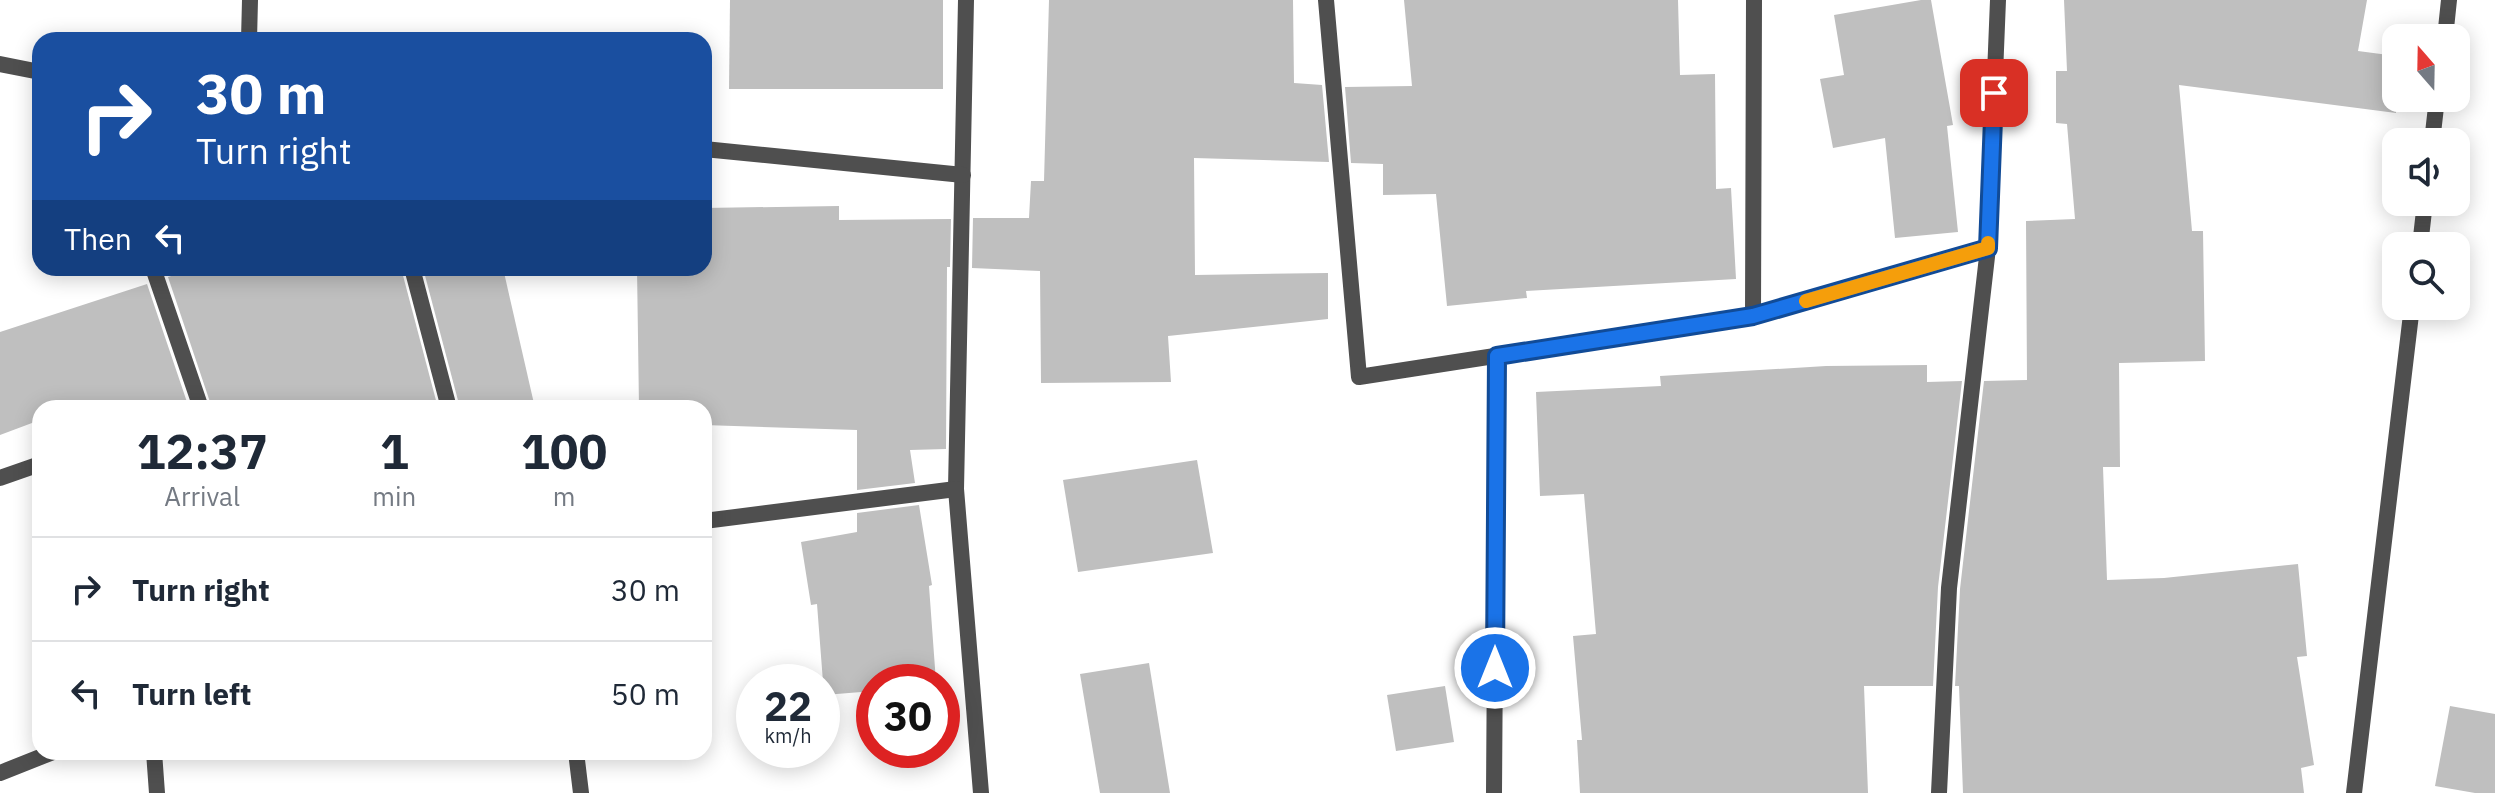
<!DOCTYPE html>
<html lang="en">
<head>
<meta charset="utf-8">
<style>
  :root { --surface:#fff; --page:#f6f6f7; --text:#1f2937; --muted:#747a83; --line:#e0e1e3 }
  body { margin:0; font-family:"IBM Plex Sans",sans-serif; background:var(--page); color:var(--text); height:100vh; display:flex; flex-direction:column; font-size:30px; white-space:nowrap }
  * { box-sizing:border-box; margin:0 }
  p { font-size:26px; color:var(--muted) }
  .icon { flex:none; width:44px; height:44px; fill:none; stroke:currentColor; stroke-width:2; stroke-linecap:round; stroke-linejoin:round }
  .map { position:relative; flex:1; overflow:hidden }
  .side { position:absolute; left:32px; top:400px; width:680px; height:360px; display:flex; flex-direction:column; background:var(--surface); border-radius:24px; box-shadow:0 4px 20px #0003 }
  .side>* { flex:none }
  .hud { position:absolute; left:32px; top:32px; width:680px; height:244px; border-radius:24px; box-shadow:0 4px 20px #0003; background:#1a4fa0; color:#fff; overflow:hidden }
  .needle { width:52px; rotate:340deg }
  .buttons { position:absolute; left:2382px; top:24px; display:grid; gap:16px }
  .buttons a { display:grid; place-items:center; width:88px; height:88px; border-radius:16px; background:var(--surface); box-shadow:0 4px 20px #0003; font-size:40px }
  .speed { position:absolute; left:736px; top:664px; display:flex; gap:16px; font-size:40px; font-weight:700; text-align:center }
  .speed>* { display:grid; place-content:center; width:104px; height:104px; border-radius:50%; background:var(--surface); box-shadow:0 4px 20px #0003; line-height:1 }
  .speed small { font-size:20px; font-weight:400 }
  .speed .limit { border:12px solid #d22; background:#fff; color:#111 }
  .pin { position:absolute; display:grid; place-items:center; width:68px; height:68px; color:#fff; margin:-34px; border-radius:16px; box-shadow:0 4px 12px #0006 }
  .me { position:absolute; width:88px; margin:-44px; rotate:0deg; stroke-linejoin:round; filter:drop-shadow(0 0 6px #0008) }
  .turn { display:flex; align-items:center; gap:28px; height:168px; padding:0 32px; font-size:36px }
  .turn .icon { width:104px; height:104px; stroke-width:2.5 }
  .turn b { display:block; font-size:56px; line-height:68px }
  .then { display:flex; align-items:center; height:76px; padding:0 32px; background:#0003; gap:16px; font-size:30px }
  .eta { display:flex; justify-content:space-evenly; align-items:center; height:136px; text-align:center }
  .eta b { font-size:48px; font-weight:700; line-height:56px }
  ul { padding:0; list-style:none }
  li { display:flex; align-items:center; gap:24px; height:104px; padding:0 32px; border-top:2px solid var(--line) }
  li div { flex:1 }
  li b { display:block; font-size:30px }
  li em { font-style:normal }
  .map>svg:first-child { display:block }
  .building { fill:#bfbfbf }
  .lines { fill:none; stroke-linecap:round; stroke-linejoin:round }
  .street { stroke:#4f4f4f; stroke-width:16 }
  .route-casing { stroke:#114b97; stroke-width:20 }
  .route { stroke:#1a73e8; stroke-width:14 }
  .slow { stroke:#f59e0b; stroke-width:14 }
</style>
</head>
<body>
<div class="map">
<svg width="2495" height="793" viewBox="0 0 2495 793">
  <rect width="100%" height="100%" fill="#fff"/>
  <g class="building">
    <path d="M730,0H943V89H729Z"/>
    <path d="M1049,0H1293L1294,83L1322,85L1329,162L1194,158L1195,275L1328,273V319L1168,336L1171,382L1041,383L1040,271L972,268L973,218H1029L1031,181H1044Z"/>
    <path d="M1404,0H1678L1680,75L1715,74L1716,189L1731,188L1736,279L1526,291L1527,298L1447,306L1436,194L1383,195V164L1351,163L1345,87L1412,86Z"/>
    <path d="M1921,0H1931L1953,125L1947,126L1958,232L1895,238L1885,138L1833,148L1820,79L1844,75L1834,15Z"/>
    <path d="M2064,0H2367L2358,51L2396,56V113L2179,85L2192,231H2203L2205,361L2119,363L2120,467H2103L2107,580L2164,578L2298,564L2307,656L2297,657L2314,765L2301,768L2304,793H1963L1959,686H1955L1960,589L1984,381L2027,380L2026,221L2075,219L2067,124L2056,123V71H2067Z"/>
    <path d="M839,206V220L951,219L950,267H947L946,449L910,450L915,483L857,490V430L704,425V408H639L637,268H704V208Z"/>
    <path d="M196,268H401L438,408H212L168,277Z"/>
    <path d="M423,268H503L535,408H460Z"/>
    <path d="M147,284L189,408H40V420L0,435V332Z"/>
    <path d="M1927,365V382L1962,381L1938,587L1933,686H1864L1868,793H1580L1577,740H1582L1573,636L1596,634L1584,494L1540,496L1536,392L1661,386L1660,376L1826,366Z"/>
    <path d="M1197,460L1213,553L1078,572L1063,480Z"/>
    <path d="M919,505L932,585L929,586L936,682H874V691L824,695L817,604L811,605L801,542L857,532V513Z"/>
    <path d="M1149,663L1170,793H1100L1080,674Z"/>
    <path d="M1445,686L1454,742L1396,751L1387,695Z"/>
    <path d="M2450,706L2495,714V793H2475L2435,786Z"/>
  </g>
  <g class="lines">
    <g class="street">
      <path d="M966,0L956,489L981,793"/>
      <path d="M1326,0L1359,377L1753,316L1988,248"/>
      <path d="M2445,38L2449,0"/>
      <path d="M249,40L250,0"/>
      <path d="M0,64L40,72"/>
      <path d="M2432,142L2437,98"/>
      <path d="M704,149L963,175"/>
      <path d="M2420,246L2425,202"/>
      <path d="M153,268L201,408"/>
      <path d="M412,268L449,408"/>
      <path d="M1753,316L1754,0"/>
      <path d="M0,478L40,464"/>
      <path d="M704,521L956,489"/>
      <path d="M154,752L157,793"/>
      <path d="M576,752L581,793"/>
      <path d="M0,773L53,752"/>
      <path d="M1494,793L1497,356"/>
      <path d="M1939,793L1949,588L1988,248L1998,0"/>
      <path d="M2354,793L2412,306"/>
    </g>
  </g>
  <g class="lines">
    <defs>
      <path id="route" d="M1495,668L1497,356L1753,316L1988,248L1994,93"/>
    </defs>
    <use href="#route" class="route-casing"/>
    <use href="#route" class="route"/>
    <path class="slow" d="M1806,301L1988,248V243"/>
  </g>
</svg>
<div class="buttons">
<a><svg class="needle" viewBox="-14 -14 28 28"><path d="M0-13l5 13h-10z" fill="#e53935"/><path d="M0 13l5-13h-10z" fill="#747a83"/></svg></a>
<a><svg class="icon" aria-label="sound" viewBox="0 0 24 24"><path d="M4 9h4l5-4v14l-5-4H4zM17 9q2 3 0 6"/></svg></a>
<a><svg class="icon" aria-label="search" viewBox="0 0 24 24"><circle cx="10" cy="10" r="6"/><path d="M15 15l6 6"/></svg></a>
</div>
<div class="speed"><div>22<small>km/h</small></div><div class="limit">30</div></div>
<div class="pin" style="left:1994px;top:93px;background:#d93025"><svg class="icon" aria-label="arrive" viewBox="0 0 24 24"><path d="M6 21V4h12l-3 4 3 4H6"/></svg></div>
<svg class="me" style="left:1495px;top:668px" viewBox="-20 -20 40 40"><circle r="17" fill="#1a73e8" stroke="#fff" stroke-width="3"/><path d="M0-11L8 9 0 5-8 9z" fill="#fff"/></svg>
<div class="hud">
<div class="turn"><svg class="icon" aria-label="right" viewBox="0 0 24 24"><path d="M7 20v-9h11M14 6l5 5-5 5"/></svg><div><b>30 m</b>Turn right</div></div>
<div class="then">Then<svg class="icon" aria-label="left" viewBox="0 0 24 24"><path d="M17 20v-9H6M10 6l-5 5 5 5"/></svg></div>
</div>
<section class="side">
<div class="eta">
<div><b>12:37</b><p>Arrival</p></div>
<div><b>1</b><p>min</p></div>
<div><b>100</b><p>m</p></div>
</div>
<ul>
<li><svg class="icon" aria-label="right" viewBox="0 0 24 24"><path d="M7 20v-9h11M14 6l5 5-5 5"/></svg><div><b>Turn right</b></div><em>30 m</em></li>
<li><svg class="icon" aria-label="left" viewBox="0 0 24 24"><path d="M17 20v-9H6M10 6l-5 5 5 5"/></svg><div><b>Turn left</b></div><em>50 m</em></li>
</ul>
</section>
</div>
</body>
</html>
